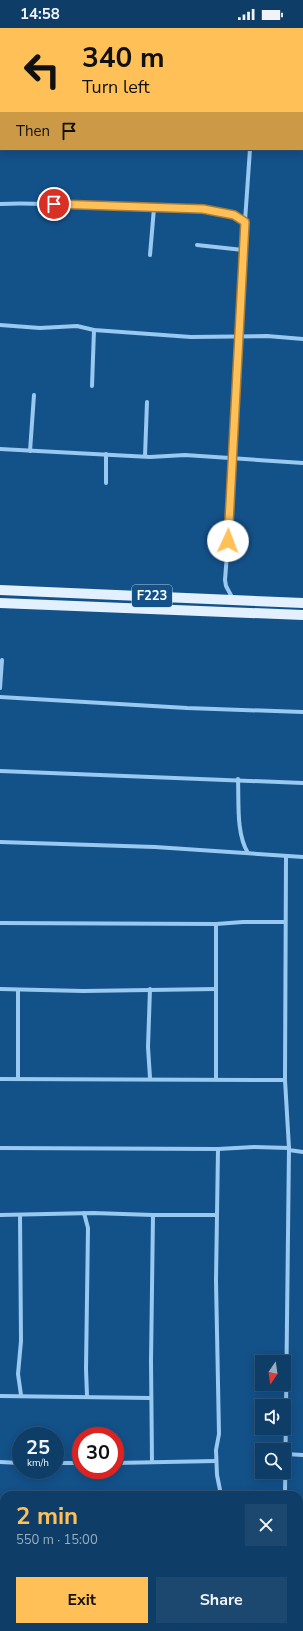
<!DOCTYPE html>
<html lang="en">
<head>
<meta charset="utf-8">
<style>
  :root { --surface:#0e3d67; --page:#1c4870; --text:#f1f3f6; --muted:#9baec0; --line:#2e567b; --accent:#ffc058 }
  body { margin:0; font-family:"Nunito Sans",sans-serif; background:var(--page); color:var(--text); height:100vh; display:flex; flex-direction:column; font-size:15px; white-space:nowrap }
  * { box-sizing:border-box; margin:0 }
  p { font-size:13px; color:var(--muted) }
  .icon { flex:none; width:22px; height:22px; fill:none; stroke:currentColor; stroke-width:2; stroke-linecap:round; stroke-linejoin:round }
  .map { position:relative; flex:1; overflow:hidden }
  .details { position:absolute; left:0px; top:1463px; width:303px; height:140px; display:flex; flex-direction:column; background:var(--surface); border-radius:12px 12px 0 0; box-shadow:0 2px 10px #0003,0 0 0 1px var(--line) }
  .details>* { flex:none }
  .top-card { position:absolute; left:0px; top:0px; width:303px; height:122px; box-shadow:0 2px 10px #0003,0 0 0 1px var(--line); background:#ffc058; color:#111; overflow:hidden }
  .needle { width:26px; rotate:193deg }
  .buttons { position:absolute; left:255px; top:1327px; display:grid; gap:8px }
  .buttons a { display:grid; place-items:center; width:36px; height:36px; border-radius:0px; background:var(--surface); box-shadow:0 2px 10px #0003,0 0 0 1px var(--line); font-size:20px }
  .speed { position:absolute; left:12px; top:1399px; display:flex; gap:8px; font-size:20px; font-weight:700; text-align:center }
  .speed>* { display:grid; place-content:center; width:52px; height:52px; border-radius:50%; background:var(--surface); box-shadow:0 2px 10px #0003,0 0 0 1px var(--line); line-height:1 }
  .speed small { font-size:10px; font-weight:400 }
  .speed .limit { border:6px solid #d22; background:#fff; color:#111 }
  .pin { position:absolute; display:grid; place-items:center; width:34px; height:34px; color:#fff; margin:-17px; border:2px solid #fff; border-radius:50%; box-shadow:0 1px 4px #0007 }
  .me { position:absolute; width:44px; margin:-22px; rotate:2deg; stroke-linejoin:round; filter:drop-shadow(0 0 3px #0008) }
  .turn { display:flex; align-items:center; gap:14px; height:84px; padding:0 16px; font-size:18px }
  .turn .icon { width:52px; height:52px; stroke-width:2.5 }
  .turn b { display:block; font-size:28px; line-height:34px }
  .then { display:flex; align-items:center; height:38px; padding:0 16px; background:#0003; gap:8px; font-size:15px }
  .round { display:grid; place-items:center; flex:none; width:42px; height:42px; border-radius:0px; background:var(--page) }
  .head { display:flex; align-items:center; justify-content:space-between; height:68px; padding:0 16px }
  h1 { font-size:24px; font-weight:700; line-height:30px; color:var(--accent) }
  .cta { display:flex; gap:8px; margin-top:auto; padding:8px 16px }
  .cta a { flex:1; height:46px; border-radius:0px; background:var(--accent); color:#111; font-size:16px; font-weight:700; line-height:46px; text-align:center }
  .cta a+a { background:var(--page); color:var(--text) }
  .status { display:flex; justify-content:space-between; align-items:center; height:28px; padding:0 20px; background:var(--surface); direction:ltr }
  .status svg { height:11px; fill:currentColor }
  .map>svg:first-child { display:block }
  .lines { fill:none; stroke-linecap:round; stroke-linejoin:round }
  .minor { stroke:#99c8f0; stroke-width:4 }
  .primary { stroke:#e2f0ff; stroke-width:10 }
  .route-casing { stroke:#a67d39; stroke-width:10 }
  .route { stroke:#ffc058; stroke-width:7 }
  .labels { text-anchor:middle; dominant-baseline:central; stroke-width:4; stroke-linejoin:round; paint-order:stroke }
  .shield { fill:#135189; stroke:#b8cbdc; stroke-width:1 }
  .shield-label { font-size:13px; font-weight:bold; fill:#fff }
</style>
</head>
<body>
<div class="status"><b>14:58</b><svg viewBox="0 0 49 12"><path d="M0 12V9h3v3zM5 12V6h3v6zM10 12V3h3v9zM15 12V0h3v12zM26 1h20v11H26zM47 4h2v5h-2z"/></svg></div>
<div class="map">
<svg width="303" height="1603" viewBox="0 0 303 1603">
  <rect width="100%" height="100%" fill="#135189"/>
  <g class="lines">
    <g class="minor">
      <path d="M279,1V0"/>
      <path d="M0,176C39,174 77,178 116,179C146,181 223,174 245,194"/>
      <path d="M197,217L243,222"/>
      <path d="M150,227L154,180"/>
      <path d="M0,297L40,300L77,298L94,302L191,309L267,308L303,311"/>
      <path d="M92,358L94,302"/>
      <path d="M0,421L150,429L185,427L303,435"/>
      <path d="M30,423L34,367"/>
      <path d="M145,428L147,374"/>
      <path d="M106,455V426"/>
      <path d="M233,571L226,558L225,552L228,513L243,222L250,121"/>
      <path d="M0,660L2,632"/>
      <path d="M0,669L187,680L303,684"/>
      <path d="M0,743L303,755"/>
      <path d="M238,751C239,774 236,806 248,825"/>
      <path d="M0,814L155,819L303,829"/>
      <path d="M0,895L216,896L243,894H285"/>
      <path d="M216,896V1051"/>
      <path d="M0,961L83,963L216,961"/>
      <path d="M150,961L148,1019L150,1050"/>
      <path d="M0,1051C95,1051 190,1051 285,1052"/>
      <path d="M18,1051V962"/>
      <path d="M0,1120L218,1121L254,1119L289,1120V1122L303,1124"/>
      <path d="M218,1121L216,1253L219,1406L216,1422L217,1447L221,1467"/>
      <path d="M84,1185L88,1200L86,1341L87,1368"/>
      <path d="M0,1187L93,1185L153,1187H217"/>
      <path d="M20,1187L21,1313L18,1346L21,1367"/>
      <path d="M0,1368L151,1370"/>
      <path d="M286,1426L303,1427"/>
      <path d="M0,1434L21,1435"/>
      <path d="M152,1434L151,1333L153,1187"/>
      <path d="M55,1435H81"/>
      <path d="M115,1435L216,1433"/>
      <path d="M285,1467L289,1120L285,1052L286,829"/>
      <path d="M299,1497H303"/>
      <path d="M0,1501H4"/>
      <path d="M299,1570L303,1571"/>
      <path d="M0,1571H4"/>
      <path d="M42,1603V1599"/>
    </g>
    <g class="primary">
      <path d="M0,562L303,575"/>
      <path d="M0,575L303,587"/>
    </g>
  </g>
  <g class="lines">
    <defs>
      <path id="route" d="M54,176L203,181L234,187L245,194L228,513"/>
    </defs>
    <use href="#route" class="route-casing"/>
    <use href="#route" class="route"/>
  </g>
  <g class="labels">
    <rect class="shield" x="132" y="557" width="40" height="22" rx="3"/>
    <g class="shield-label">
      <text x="152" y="568">F223</text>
    </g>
  </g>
</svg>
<div class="buttons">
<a><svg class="needle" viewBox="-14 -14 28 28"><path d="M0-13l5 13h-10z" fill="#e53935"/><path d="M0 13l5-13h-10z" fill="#9baec0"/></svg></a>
<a><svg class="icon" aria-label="sound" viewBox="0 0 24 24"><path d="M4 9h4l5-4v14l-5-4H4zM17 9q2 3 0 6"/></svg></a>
<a><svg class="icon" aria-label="search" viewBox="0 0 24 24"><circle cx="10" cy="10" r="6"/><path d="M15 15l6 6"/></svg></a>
</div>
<div class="speed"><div>25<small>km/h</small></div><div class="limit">30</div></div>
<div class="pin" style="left:54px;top:176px;background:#d93025"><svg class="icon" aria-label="arrive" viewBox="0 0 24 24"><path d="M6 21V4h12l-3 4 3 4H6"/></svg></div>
<svg class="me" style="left:228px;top:513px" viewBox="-20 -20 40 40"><circle r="19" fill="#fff"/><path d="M0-13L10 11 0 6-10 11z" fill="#ffc058"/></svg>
<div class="top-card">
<div class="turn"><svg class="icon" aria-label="left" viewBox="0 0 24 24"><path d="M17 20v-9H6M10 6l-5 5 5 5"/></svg><div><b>340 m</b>Turn left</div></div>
<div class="then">Then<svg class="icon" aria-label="arrive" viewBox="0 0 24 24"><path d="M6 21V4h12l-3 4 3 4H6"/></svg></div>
</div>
<section class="details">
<div class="head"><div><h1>2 min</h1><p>550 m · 15:00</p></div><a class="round"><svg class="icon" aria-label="close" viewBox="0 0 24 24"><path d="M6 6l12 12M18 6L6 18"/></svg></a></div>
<div class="cta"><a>Exit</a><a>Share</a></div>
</section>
</div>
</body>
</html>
